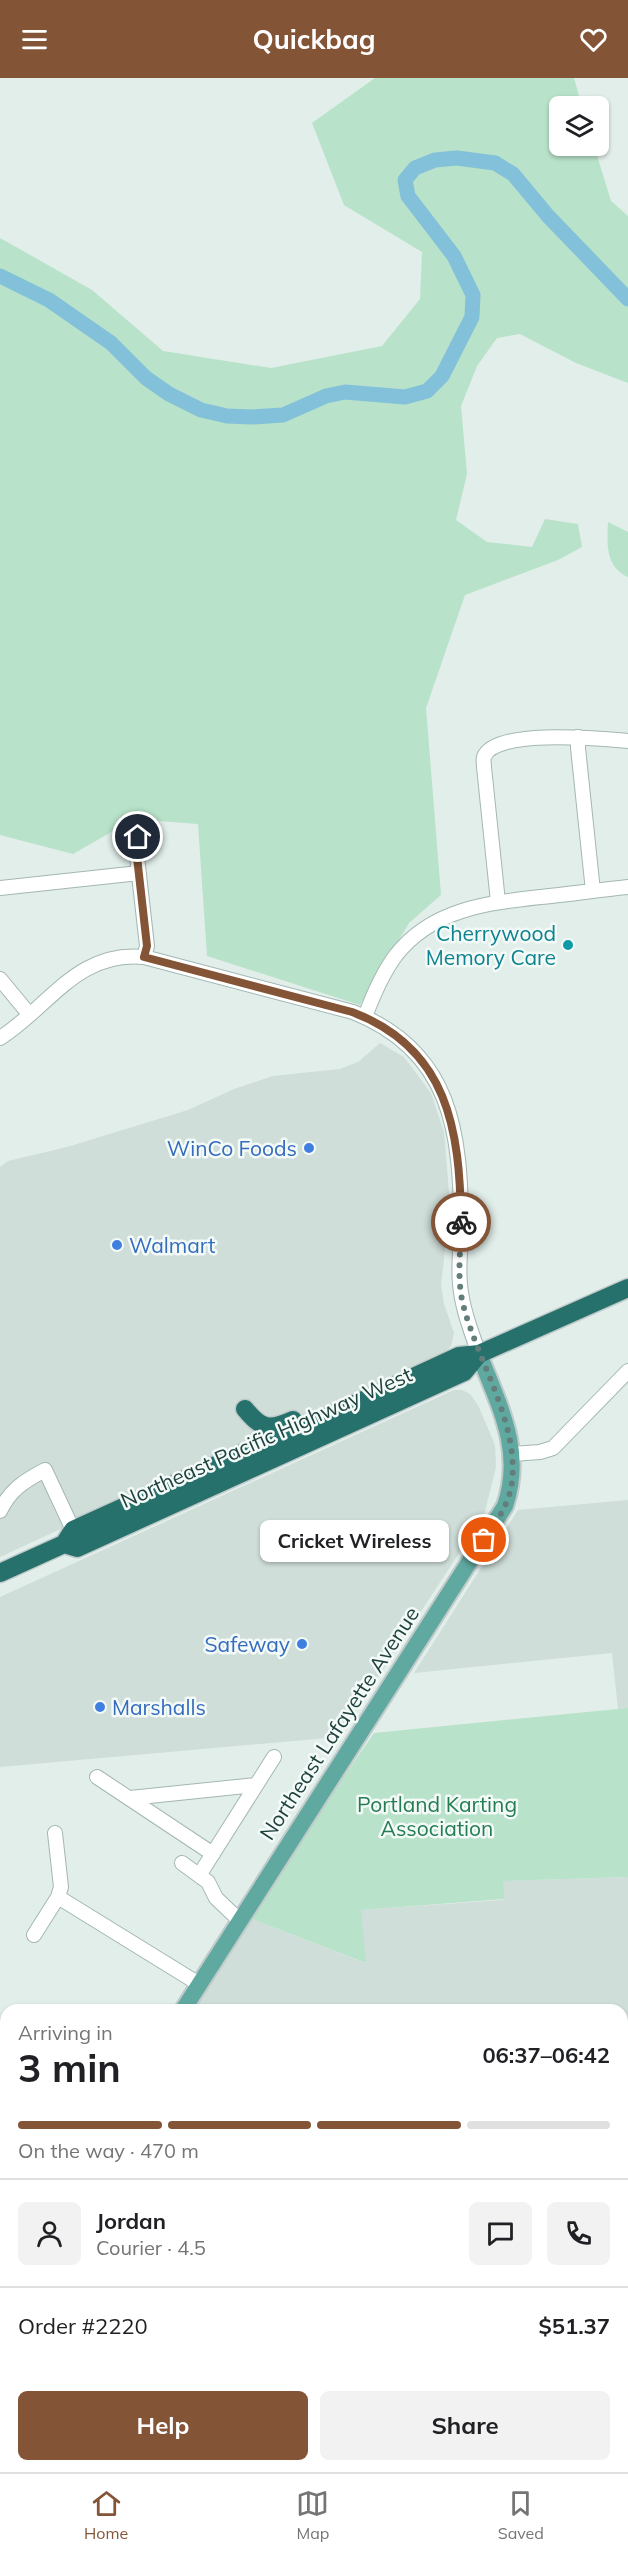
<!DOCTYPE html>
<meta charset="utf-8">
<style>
:root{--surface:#fff;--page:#f2f2f2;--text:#202124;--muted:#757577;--line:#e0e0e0;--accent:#845437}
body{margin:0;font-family:Mulish,sans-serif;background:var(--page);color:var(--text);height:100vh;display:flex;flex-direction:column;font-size:22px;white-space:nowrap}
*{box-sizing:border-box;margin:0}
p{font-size:20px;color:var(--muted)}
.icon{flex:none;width:33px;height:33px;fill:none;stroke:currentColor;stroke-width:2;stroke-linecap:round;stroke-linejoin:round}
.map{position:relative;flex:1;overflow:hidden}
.details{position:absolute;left:0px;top:1926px;width:628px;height:468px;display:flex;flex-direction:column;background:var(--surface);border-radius:18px 18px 0 0;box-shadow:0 2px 4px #0004}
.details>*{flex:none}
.tools{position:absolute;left:549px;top:18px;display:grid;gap:12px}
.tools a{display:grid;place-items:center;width:60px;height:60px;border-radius:9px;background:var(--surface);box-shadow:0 2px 4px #0004;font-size:30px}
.pin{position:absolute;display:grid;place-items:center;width:51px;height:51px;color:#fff;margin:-26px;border:3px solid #fff;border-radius:50%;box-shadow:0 2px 6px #0007}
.courier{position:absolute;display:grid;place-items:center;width:60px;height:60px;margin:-30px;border:4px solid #845437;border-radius:50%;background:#fff;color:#222;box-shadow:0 2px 8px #0007}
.bubble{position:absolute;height:42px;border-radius:9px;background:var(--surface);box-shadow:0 2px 4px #0004;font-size:20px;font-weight:700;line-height:42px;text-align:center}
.overview em{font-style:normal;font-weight:700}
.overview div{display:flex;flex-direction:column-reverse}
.overview{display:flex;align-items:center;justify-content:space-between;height:102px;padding:0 18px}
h1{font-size:39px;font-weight:700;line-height:45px}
.bar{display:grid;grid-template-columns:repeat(4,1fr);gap:9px 6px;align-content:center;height:72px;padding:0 18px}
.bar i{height:8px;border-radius:4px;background:var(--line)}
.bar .current{background:var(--accent)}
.bar p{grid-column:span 4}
.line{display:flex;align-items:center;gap:15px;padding:0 18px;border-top:2px solid var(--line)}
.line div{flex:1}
.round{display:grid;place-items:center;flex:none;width:63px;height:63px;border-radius:9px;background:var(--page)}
.primary-button{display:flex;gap:12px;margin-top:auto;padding:12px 18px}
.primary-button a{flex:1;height:69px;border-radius:9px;background:var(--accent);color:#fff;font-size:24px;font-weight:700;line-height:69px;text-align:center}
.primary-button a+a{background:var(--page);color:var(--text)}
header{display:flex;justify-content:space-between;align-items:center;height:78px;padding:0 18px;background:var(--accent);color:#fff;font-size:27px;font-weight:700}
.dock{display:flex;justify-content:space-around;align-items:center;height:84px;border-top:2px solid var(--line);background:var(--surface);font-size:16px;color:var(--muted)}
.dock a{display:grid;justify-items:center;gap:3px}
.dock .current{color:var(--accent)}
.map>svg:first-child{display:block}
.built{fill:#cfded9}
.green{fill:#b8e2c9}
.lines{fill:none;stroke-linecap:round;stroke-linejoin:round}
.river{stroke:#83c0da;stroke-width:15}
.minor-casing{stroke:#a3b7b3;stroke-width:16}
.major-casing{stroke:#c0cac9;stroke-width:20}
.highway-casing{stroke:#c0cac9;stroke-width:21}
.minor{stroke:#fff;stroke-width:14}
.major{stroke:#60a9a0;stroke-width:16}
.highway{stroke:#27716c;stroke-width:18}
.rail-casing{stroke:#5a7d78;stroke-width:4.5}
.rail{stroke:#f3faf7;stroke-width:2;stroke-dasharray:7;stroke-linecap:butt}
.done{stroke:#637e7a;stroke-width:6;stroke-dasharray:0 10.8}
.route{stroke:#845437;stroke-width:8}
.culture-dot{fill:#0f9aa8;stroke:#f3faf7;stroke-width:2}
.shop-dot{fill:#3f7fe0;stroke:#f3faf7;stroke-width:2}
.labels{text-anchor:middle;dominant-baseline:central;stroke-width:5;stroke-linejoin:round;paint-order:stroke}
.culture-label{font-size:21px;fill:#0d838f;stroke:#f3faf7;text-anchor:end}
.shop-label{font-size:21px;fill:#366cbe;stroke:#f3faf7;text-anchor:end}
.street-label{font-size:21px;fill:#1f413d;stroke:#f3faf7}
.park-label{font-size:21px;fill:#247d53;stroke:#f3faf7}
</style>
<header><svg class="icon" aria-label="menu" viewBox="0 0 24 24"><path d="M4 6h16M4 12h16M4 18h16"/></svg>Quickbag<svg class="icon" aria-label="heart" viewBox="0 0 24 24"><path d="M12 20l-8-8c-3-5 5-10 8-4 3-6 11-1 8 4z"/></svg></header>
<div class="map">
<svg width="628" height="2394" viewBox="0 0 628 2394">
<rect width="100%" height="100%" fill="#e1eeea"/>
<!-- built -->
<path class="built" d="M 380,965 L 404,979 L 431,1015 L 444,1054 L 450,1127 L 441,1207 L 444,1226 L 454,1255 L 451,1268 L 446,1273 L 0,1479 L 0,1089 L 8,1083 L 67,1069 L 188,1032 L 234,1011 L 273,998 L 340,991 L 358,984 Z
M 454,1312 L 462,1312 L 470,1316 L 478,1327 L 495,1367 L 496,1389 L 484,1437 L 339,1659 L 0,1689 L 0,1519 Z
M 628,1422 L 628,1630 L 618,1631 L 612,1575 L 414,1595 L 518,1432 Z
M 628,1799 L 628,2394 L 0,2394 L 0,2238 L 6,2228 L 6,2388 L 622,2388 L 622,1932 L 189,1932 L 247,1839 L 365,1885 L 360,1832 L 503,1822 L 503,1803 Z"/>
<!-- green -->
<path class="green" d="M 375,0 L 574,0 L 582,28 L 560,28 L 560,68 L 594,68 L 611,123 L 628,138 L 628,305 L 576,285 L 520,256 L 497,260 L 477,288 L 461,328 L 467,396 L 456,442 L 487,464 L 532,469 L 545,441 L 578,446 L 582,469 L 558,482 L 465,517 L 426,630 L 441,817 L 409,845 L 360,927 L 207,878 L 198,746 L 134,741 L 73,776 L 0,757 L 0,160 L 92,212 L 163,273 L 271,290 L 382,268 L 420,221 L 422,174 L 344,127 L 312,45 Z
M 608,444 L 628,454 L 628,499 C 605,489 607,465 608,444 Z
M 628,1630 L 628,1799 L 503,1803 L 504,1821 L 361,1832 L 366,1885 L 247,1839 L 374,1655 Z
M 0,2032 L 6,2036 L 6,2150 L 0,2147 Z"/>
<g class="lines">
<!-- river -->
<path class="river" d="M 0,198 L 49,222 L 111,265 L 146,300 L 169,316 L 201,332 L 227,338 L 252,339 L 283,337 L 326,318 L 345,314 L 405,319 L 427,313 L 442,298 L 472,239 L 473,217 L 454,178 L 408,118 L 405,102 L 415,90 L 435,82 L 457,80 L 495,85 L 513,96 L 548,138 L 628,221"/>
<defs>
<path id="minor" d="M 578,659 L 578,670 L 593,813
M 138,758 L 137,779 L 147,868 L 144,879
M 0,810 L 139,795
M 498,824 L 484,689 C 484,686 483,682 484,679 C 494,650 603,661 628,663
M 0,901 L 29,936
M 365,939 C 373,917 382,896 396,877 C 432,831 487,825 541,819 C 570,816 599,812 628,809
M 0,960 C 49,929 78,872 144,879 L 353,934 C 452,973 461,1055 461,1150 C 461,1169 458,1187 460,1206 C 462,1230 471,1253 479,1276
M 512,1376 L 540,1374 L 553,1370 L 628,1293
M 0,1433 C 10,1412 24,1403 45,1392 L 73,1452
M 97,1699 L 213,1776
M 130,1720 L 256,1707
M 55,1755 L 61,1809 L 58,1819
M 182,1785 L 208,1804 L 216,1820 L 239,1842
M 200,1796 L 274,1679
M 34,1857 L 58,1819 L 199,1906
M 622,2255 L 628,2251
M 448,2394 L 456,2388"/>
<path id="major" d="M 183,1932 L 505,1428 C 524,1372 499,1328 479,1276
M 0,2221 L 6,2212"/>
<path id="highway" d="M 245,1331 C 261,1351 269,1353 293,1342
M 64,1466 L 77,1470 L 464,1294 L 479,1276
M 0,1495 L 64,1466 L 73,1452 L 247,1373 L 266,1367 L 459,1278 L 479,1276 L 628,1210"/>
</defs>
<!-- minor casing -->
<use href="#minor" class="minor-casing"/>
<!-- major casing -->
<use href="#major" class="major-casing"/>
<!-- highway casing -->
<use href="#highway" class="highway-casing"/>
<!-- minor -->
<use href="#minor" class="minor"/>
<!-- major -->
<use href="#major" class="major"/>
<!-- highway -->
<use href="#highway" class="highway"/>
<defs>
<path id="rail" d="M 622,2002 L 628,1998
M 137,2394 L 145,2388"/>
</defs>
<!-- rail casing -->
<use href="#rail" class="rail-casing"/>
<!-- rail -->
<use href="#rail" class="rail"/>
</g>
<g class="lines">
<!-- done -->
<path class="done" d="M 461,1144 C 461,1173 456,1202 464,1230 C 479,1286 522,1351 511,1410 C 507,1429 495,1446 484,1462"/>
<!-- route -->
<path class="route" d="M 138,759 L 137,779 L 147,868 L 144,879 L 352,934 C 448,970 460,1052 461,1144"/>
</g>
<!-- markers -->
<circle class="culture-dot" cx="568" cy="867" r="6"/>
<g class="shop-dot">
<circle cx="309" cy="1070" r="6"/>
<circle cx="117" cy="1167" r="6"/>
<circle cx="302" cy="1566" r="6"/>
<circle cx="100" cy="1629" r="6"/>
</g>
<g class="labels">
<!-- culture labels -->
<g class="culture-label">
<text x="556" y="855">Cherrywood<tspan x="556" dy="24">Memory Care</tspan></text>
</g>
<!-- shop labels -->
<g class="shop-label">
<text x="297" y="1070">WinCo Foods</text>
<text x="129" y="1167" text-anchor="start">Walmart</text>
<text x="290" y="1566">Safeway</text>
<text x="112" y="1629" text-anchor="start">Marshalls</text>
</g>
<!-- street labels -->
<g class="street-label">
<text transform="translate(266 1359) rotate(-24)">Northeast Pacific Highway West</text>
<text transform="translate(339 1645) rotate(-57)">Northeast Lafayette Avenue</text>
</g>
<!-- park labels -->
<g class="park-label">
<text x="437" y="1726">Portland Karting<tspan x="437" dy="24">Association</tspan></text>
</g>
</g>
</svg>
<div class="tools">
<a><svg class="icon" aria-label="layers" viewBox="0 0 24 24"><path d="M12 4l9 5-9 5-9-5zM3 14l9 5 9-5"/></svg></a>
</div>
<div class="pin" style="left:484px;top:1462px;background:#ea580c"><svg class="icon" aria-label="bag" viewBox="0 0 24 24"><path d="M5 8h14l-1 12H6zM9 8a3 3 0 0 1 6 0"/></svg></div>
<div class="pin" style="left:138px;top:759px;background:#1f2937"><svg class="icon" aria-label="home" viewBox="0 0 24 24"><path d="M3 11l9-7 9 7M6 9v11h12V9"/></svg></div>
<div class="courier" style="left:461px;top:1144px"><svg class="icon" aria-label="bike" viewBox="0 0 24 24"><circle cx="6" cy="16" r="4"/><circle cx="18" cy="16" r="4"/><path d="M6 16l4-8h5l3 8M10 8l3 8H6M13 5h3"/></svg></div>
<div class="bubble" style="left:260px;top:1442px;width:189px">Cricket Wireless</div>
<section class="details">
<div class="overview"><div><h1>3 min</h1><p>Arriving in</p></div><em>06:37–06:42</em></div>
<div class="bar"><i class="current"></i><i class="current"></i><i class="current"></i><i></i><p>On the way · 470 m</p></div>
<div class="line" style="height:108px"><a class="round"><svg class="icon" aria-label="person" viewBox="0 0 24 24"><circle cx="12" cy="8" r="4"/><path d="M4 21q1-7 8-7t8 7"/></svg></a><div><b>Jordan</b><p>Courier · 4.5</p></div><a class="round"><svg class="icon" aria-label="chat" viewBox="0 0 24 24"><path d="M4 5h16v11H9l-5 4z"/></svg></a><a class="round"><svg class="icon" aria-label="phone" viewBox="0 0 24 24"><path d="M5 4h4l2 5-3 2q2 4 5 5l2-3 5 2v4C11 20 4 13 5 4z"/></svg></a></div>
<div class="line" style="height:78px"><div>Order #2220</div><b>$51.37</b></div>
<div class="primary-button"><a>Help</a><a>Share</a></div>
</section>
</div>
<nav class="dock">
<a class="current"><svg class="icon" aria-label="home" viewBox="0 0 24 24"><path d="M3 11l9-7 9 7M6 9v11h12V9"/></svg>Home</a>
<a><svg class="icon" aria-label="map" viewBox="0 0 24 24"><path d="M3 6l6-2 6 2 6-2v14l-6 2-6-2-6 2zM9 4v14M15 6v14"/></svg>Map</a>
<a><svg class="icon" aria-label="saved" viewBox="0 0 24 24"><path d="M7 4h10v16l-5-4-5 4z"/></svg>Saved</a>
</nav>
